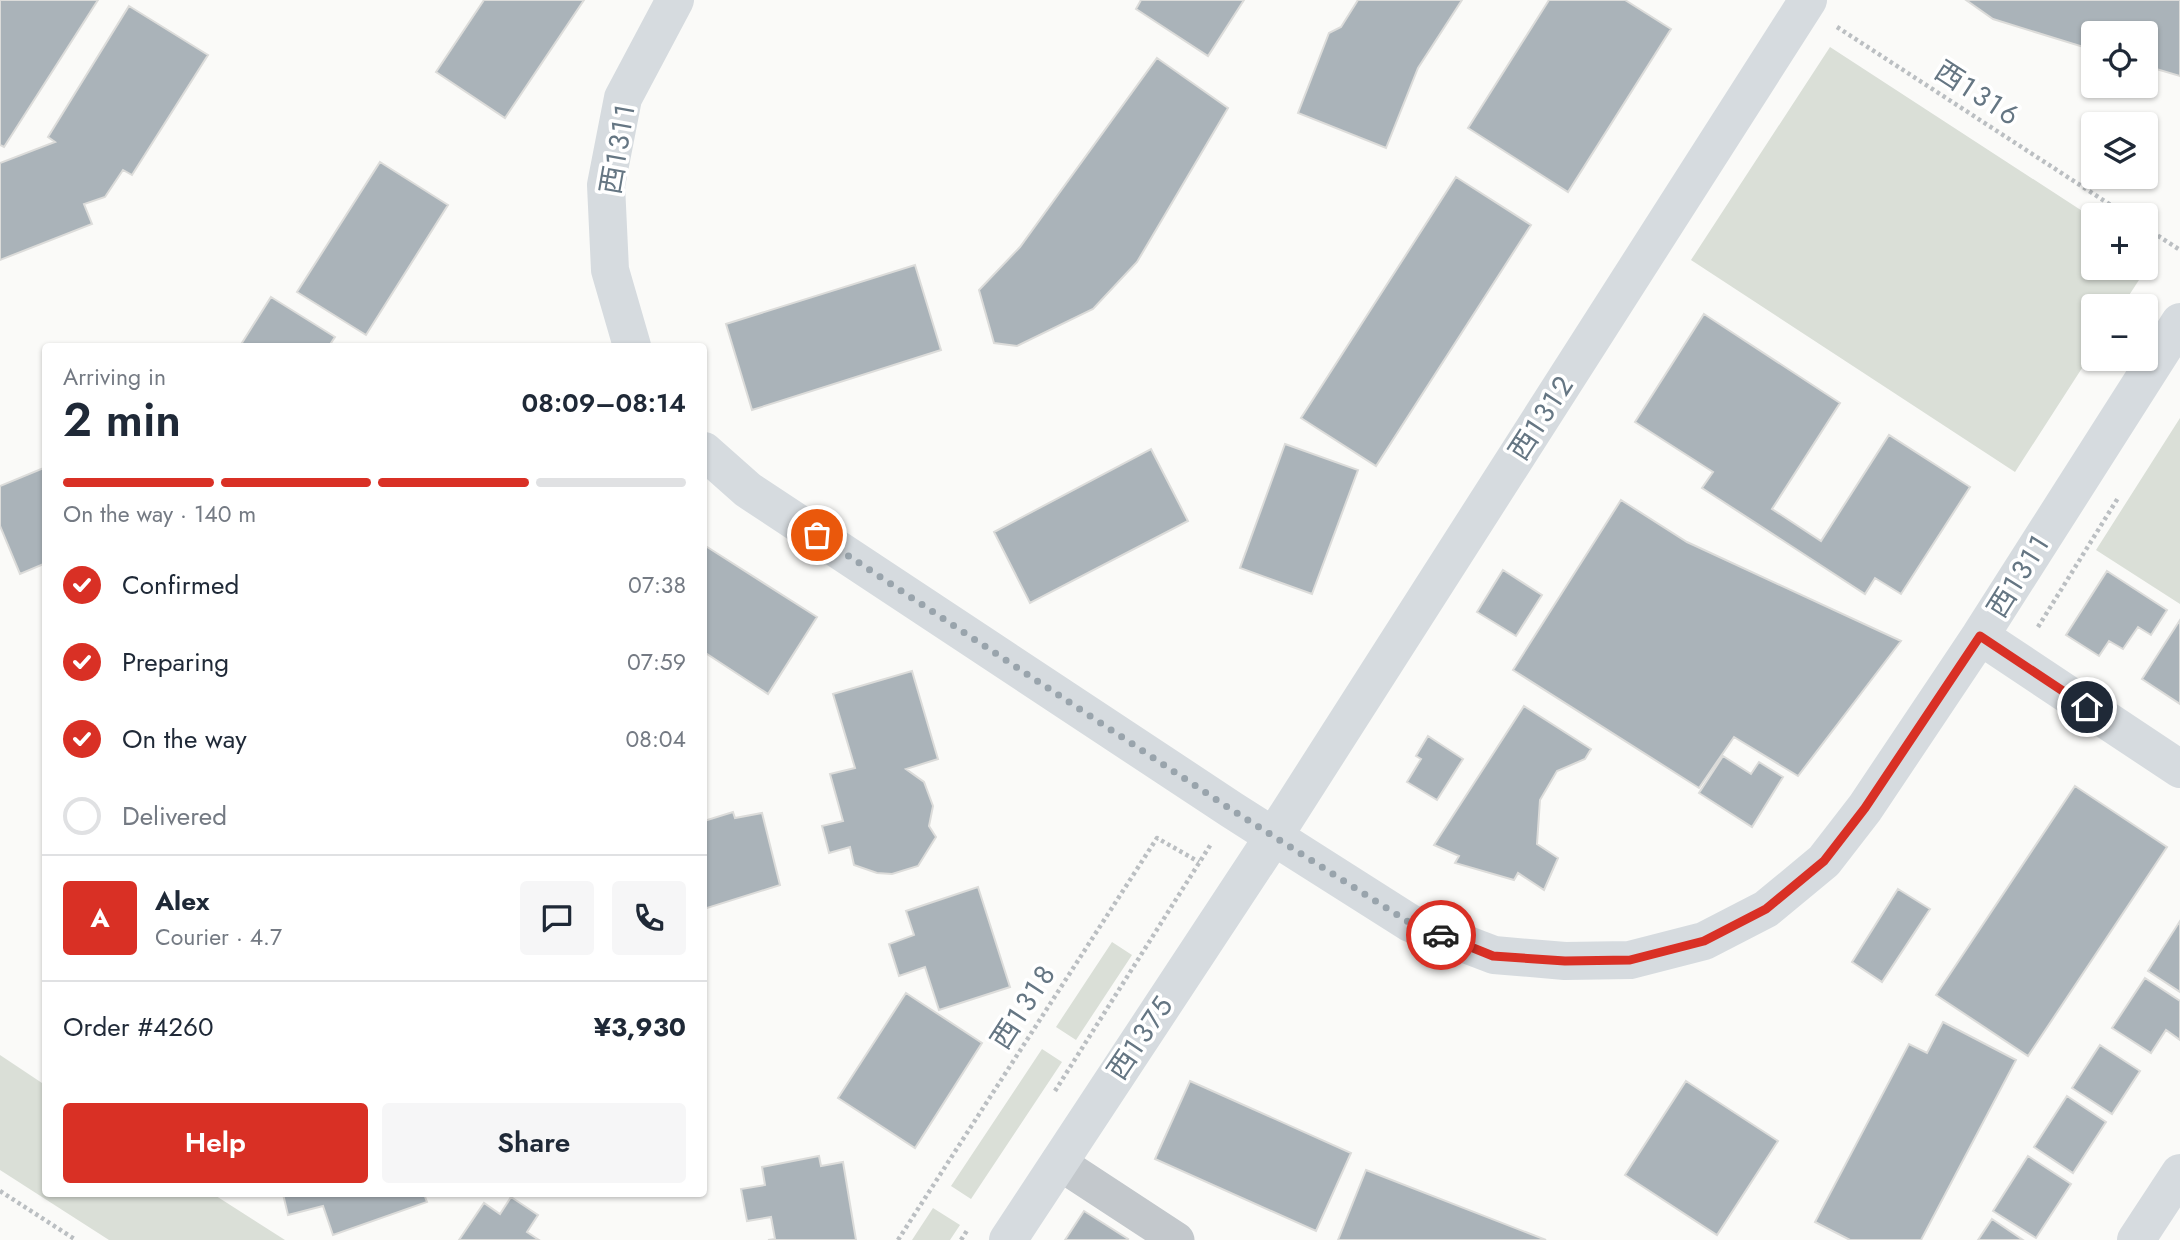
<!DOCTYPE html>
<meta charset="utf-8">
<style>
:root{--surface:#fff;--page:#f6f6f7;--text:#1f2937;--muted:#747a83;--line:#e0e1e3;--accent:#d93025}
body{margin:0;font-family:Jost,"Noto Sans JP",sans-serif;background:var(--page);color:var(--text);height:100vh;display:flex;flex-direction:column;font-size:26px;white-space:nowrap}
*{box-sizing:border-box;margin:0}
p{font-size:23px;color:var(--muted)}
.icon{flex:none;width:38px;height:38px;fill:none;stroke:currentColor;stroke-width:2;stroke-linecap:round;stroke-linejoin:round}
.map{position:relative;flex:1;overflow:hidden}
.details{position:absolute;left:42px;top:343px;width:665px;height:854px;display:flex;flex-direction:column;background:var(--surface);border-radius:7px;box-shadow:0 2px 5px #0004}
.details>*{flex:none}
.tools{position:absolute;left:2081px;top:21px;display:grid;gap:14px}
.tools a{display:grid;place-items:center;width:77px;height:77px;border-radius:7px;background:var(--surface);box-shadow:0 2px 5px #0004;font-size:35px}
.pin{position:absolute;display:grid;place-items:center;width:60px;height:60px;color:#fff;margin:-30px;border:4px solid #fff;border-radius:50%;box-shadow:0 2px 7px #0007}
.courier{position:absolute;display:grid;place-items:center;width:70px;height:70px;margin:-35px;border:5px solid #d93025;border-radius:50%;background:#fff;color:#222;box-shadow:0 2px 9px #0007}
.summary em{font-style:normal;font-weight:600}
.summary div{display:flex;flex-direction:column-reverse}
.summary{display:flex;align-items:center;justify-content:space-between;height:119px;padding:0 21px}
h1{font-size:46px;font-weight:600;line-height:52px}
.bar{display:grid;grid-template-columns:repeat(4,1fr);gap:10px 7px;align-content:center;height:84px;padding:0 21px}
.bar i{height:9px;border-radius:5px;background:var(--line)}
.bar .active{background:var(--accent)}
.bar p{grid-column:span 4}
.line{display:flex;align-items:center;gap:18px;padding:0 21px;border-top:2px solid var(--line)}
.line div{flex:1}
.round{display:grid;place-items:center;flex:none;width:74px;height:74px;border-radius:7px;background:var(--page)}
ol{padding:0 21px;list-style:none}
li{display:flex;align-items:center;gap:21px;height:77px}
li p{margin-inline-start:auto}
li .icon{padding:7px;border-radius:50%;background:var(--accent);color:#fff;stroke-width:4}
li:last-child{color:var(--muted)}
li i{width:38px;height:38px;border:4px solid var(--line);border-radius:50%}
.primary-button{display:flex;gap:14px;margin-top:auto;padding:14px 21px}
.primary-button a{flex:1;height:80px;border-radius:7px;background:var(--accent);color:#fff;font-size:28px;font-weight:600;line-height:80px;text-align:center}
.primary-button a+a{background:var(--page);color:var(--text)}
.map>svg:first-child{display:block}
.green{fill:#dadfd7}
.building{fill:#aab3b9;stroke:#dcdcda;stroke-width:2}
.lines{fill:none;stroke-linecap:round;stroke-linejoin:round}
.path{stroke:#bbbfc2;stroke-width:4.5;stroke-dasharray:3.5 3.5;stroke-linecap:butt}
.street{stroke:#c3c8cc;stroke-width:35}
.secondary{stroke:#d6dbdf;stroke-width:38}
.done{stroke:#99a4ac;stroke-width:7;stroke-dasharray:0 12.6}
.route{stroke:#d93025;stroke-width:9}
.labels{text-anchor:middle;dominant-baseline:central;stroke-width:7;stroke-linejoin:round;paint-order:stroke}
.street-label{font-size:28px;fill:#657683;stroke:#fff}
</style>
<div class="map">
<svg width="2180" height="1240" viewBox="0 0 2180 1240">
<rect width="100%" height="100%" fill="#fafaf8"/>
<!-- green -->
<path class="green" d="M 1830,47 L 2093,218 L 2093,268 L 2146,268 L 2146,252 L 2154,257 L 2122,306 L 2093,306 L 2093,351 L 2015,472 L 1691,260 Z
M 2180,418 L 2180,604 L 2096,550 Z
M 1112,942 L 1132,955 L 1076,1040 L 1056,1027 Z
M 1042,1049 L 1062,1062 L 971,1199 L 951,1186 Z
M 0,1055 L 45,1085 L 46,1194 L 213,1194 L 285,1240 L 109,1240 L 0,1170 Z
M 933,1208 L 960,1225 L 950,1240 L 912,1240 Z"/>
<!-- building -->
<path class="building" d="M 0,0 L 98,0 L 4,147 L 0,145 Z
M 484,0 L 584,0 L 505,118 L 436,72 Z
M 1141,0 L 1244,0 L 1208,56 L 1136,9 Z
M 1358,0 L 1462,0 L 1418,68 L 1386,148 L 1298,113 L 1329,33 L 1341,27 Z
M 1549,0 L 1625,0 L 1671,29 L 1568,192 L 1468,128 Z
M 1966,0 L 2180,0 L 2180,76 L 2146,66 L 2146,33 L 2093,33 L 2093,50 L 1993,19 Z
M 129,6 L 208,55 L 132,175 L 123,170 L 105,197 L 84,204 L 92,224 L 0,260 L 0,163 L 55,142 L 48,137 Z
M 1157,58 L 1228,108 L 1137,262 L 1093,309 L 1017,346 L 994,343 L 979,290 L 1020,247 Z
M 380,162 L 448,205 L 366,335 L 297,292 Z
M 1456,177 L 1531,225 L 1376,466 L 1301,418 Z
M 915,265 L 941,350 L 752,410 L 726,324 Z
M 271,297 L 335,337 L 329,346 L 240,346 Z
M 1704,314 L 1840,403 L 1772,509 L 1821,541 L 1889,435 L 1970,487 L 1901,594 L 1875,578 L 1865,594 L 1702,488 L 1713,472 L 1635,422 Z
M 1285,444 L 1358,470 L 1312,594 L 1240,568 Z
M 1151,449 L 1188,521 L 1030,603 L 994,532 Z
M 46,467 L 46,563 L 20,574 L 0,526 L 0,486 Z
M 1621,500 L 1687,542 L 1901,641 L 1798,776 L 1734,737 L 1699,788 L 1513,670 Z
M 704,545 L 817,617 L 768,694 L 704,652 Z
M 1503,570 L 1542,595 L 1516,636 L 1477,612 Z
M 2107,571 L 2167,610 L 2151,635 L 2138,627 L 2123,649 L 2109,641 L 2099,656 L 2066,635 Z
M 2180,620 L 2180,704 L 2142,679 Z
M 912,671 L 938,759 L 906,769 L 924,782 L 933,806 L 929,826 L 936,837 L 918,866 L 892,874 L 877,873 L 854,865 L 850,847 L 829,853 L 822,826 L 843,821 L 830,774 L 855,768 L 833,694 Z
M 1524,706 L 1591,749 L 1585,759 L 1557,771 L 1540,800 L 1537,844 L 1558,858 L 1544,890 L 1518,873 L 1514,880 L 1455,863 L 1459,856 L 1434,845 Z
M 1428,736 L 1463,759 L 1437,800 L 1407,782 L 1421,759 L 1416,756 Z
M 1723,756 L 1751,774 L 1759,762 L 1783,777 L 1752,827 L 1699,793 Z
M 2075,786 L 2167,847 L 2028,1056 L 1936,995 Z
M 733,812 L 735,818 L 762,813 L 780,885 L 704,909 L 704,821 Z
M 978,887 L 1010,987 L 939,1010 L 925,967 L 899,976 L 889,944 L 914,935 L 906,911 Z
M 1898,889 L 1930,909 L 1882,982 L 1852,962 Z
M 2180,921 L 2180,992 L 2148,971 Z
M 2145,978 L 2180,1001 L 2180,1040 L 2166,1030 L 2151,1053 L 2112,1028 Z
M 906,993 L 982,1043 L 915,1148 L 838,1098 Z
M 1943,1022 L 2016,1060 L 1921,1240 L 1850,1240 L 1815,1222 L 1909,1044 L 1927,1053 Z
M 2100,1045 L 2140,1071 L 2112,1114 L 2072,1088 Z
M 1190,1081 L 1351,1153 L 1316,1231 L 1155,1159 Z
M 1686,1081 L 1778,1141 L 1717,1235 L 1625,1175 Z
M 2067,1096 L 2106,1122 L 2073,1173 L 2034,1147 Z
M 819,1156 L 821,1166 L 843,1162 L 856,1240 L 768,1240 L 775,1239 L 771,1217 L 747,1221 L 741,1189 L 765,1185 L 762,1167 Z
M 2028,1156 L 2071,1184 L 2036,1238 L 1993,1211 Z
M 1366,1170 L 1546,1240 L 1338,1240 Z
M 283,1194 L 424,1194 L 427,1202 L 333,1235 L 323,1206 L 288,1215 Z
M 511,1197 L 538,1215 L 527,1232 L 539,1240 L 459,1240 L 484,1203 L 500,1214 Z
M 1084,1211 L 1128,1239 L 1127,1240 L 1065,1240 Z
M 1992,1219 L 2023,1240 L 1978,1240 Z"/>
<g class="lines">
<!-- path -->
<path class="path" d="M 1837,27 L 2126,215
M 2146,228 L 2180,250
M 2038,627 L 2118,498
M 1055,1091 L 1211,844
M 0,1191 L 76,1240
M 898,1240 L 1157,838 L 1199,862
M 961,1240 L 968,1229"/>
<!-- street -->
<path class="street" d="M 1058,1162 L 1177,1240"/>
<!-- secondary -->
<path class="secondary" d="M 632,346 L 610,270 L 606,185 L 623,98 L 675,0
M 704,451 L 748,490 L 1232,810 L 1410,923 L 1494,955 L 1565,961 L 1630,960 L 1704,941 L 1766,909 L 1824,861 L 1865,808 L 1980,636 L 2180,322
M 1980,636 L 2180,769
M 1008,1240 L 1274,836 L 1808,0
M 2136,1240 L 2180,1173"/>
</g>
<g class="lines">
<!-- done -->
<path class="done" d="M 817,535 L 1232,810 L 1410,923 L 1441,935"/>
<!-- route -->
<path class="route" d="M 1441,935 L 1493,956 L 1565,961 L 1630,960 L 1704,941 L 1766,909 L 1824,861 L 1865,808 L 1980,636 L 2087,707"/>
</g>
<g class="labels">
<!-- street labels -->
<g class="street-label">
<text transform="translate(1977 93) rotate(33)">西１３１６</text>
<text transform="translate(618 148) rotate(-80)">西１３１１</text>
<text transform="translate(1541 418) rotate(-57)">西１３１２</text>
<text transform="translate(2019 575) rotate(-58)">西１３１１</text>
<text transform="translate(1023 1007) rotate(-57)">西１３１８</text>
<text transform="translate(1140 1038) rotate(-56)">西１３７５</text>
</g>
</g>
</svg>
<div class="tools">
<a><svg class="icon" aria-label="locate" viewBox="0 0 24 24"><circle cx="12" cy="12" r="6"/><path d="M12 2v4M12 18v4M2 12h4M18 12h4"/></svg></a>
<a><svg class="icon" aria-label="layers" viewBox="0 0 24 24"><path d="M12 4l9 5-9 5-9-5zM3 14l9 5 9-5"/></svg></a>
<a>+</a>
<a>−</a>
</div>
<div class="pin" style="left:817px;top:535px;background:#ea580c"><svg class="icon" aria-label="bag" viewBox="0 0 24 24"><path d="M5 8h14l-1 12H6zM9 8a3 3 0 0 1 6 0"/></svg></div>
<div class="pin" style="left:2087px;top:707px;background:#1f2937"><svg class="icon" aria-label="home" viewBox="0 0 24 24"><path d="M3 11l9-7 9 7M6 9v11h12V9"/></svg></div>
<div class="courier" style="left:1441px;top:935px"><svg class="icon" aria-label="car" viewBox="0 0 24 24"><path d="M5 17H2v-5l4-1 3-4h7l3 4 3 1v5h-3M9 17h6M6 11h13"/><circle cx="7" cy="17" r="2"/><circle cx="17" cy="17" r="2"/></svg></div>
<section class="details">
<div class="summary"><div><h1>2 min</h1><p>Arriving in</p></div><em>08:09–08:14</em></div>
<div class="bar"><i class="active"></i><i class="active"></i><i class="active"></i><i></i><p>On the way · 140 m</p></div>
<ol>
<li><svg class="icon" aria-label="check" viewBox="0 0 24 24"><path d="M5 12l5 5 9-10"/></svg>Confirmed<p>07:38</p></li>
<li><svg class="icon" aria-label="check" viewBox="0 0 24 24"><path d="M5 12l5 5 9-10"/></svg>Preparing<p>07:59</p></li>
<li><svg class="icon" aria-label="check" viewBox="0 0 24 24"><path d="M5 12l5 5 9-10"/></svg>On the way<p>08:04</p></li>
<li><i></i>Delivered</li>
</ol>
<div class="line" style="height:126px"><b class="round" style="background:var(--accent);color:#fff">A</b><div><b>Alex</b><p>Courier · 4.7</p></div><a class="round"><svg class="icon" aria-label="chat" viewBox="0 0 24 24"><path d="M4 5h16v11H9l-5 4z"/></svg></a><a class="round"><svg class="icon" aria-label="phone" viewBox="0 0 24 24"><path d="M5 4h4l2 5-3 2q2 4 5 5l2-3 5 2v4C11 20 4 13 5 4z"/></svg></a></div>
<div class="line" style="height:91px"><div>Order #4260</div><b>¥3,930</b></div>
<div class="primary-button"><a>Help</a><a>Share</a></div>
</section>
</div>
